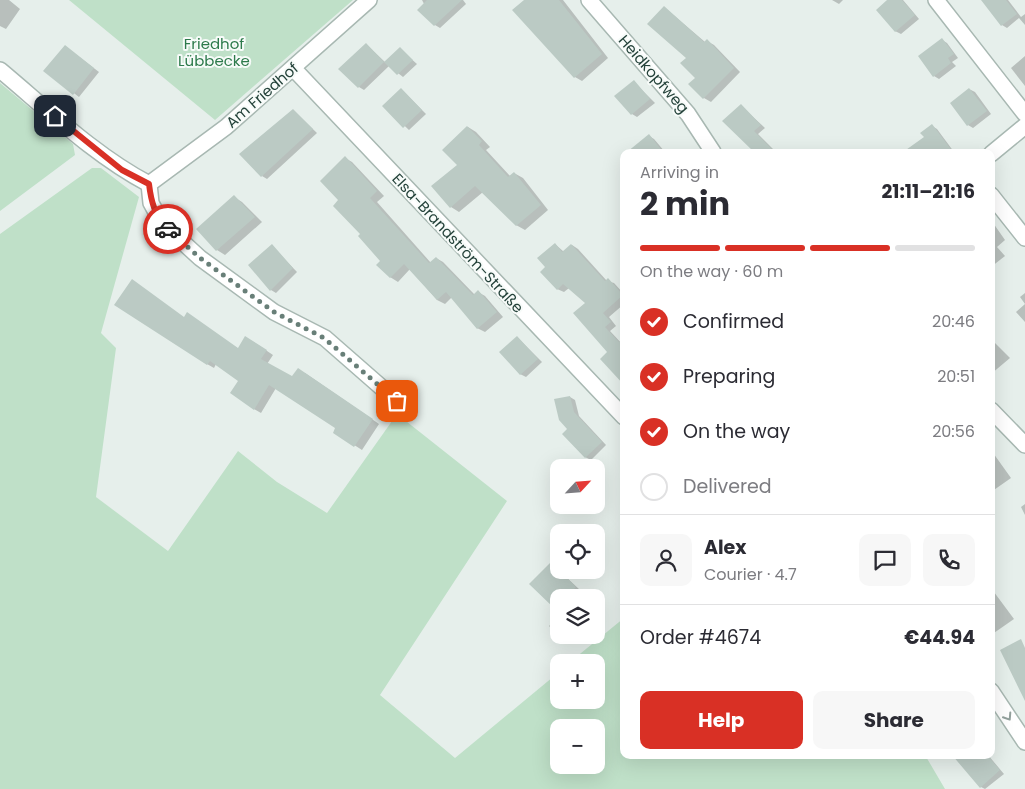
<!DOCTYPE html>
<meta charset="utf-8">
<style>
:root{--surface:#fff;--page:#f7f7f7;--text:#2b2b33;--muted:#7c7c81;--line:#e1e1e2;--accent:#d93025}
body{margin:0;font-family:Poppins,sans-serif;background:var(--page);color:var(--text);height:100vh;display:flex;flex-direction:column;font-size:19px;white-space:nowrap}
*{box-sizing:border-box;margin:0}
p{font-size:16px;color:var(--muted)}
.icon{flex:none;width:28px;height:28px;fill:none;stroke:currentColor;stroke-width:2;stroke-linecap:round;stroke-linejoin:round}
.map{position:relative;flex:1;overflow:hidden}
.drawer{position:absolute;left:620px;top:149px;width:375px;height:610px;display:flex;flex-direction:column;background:var(--surface);border-radius:10px;box-shadow:0 5px 20px #0002}
.drawer>*{flex:none}
.needle{width:32px;rotate:64deg}
.controls{position:absolute;left:550px;top:459px;display:grid;gap:10px}
.controls a{display:grid;place-items:center;width:55px;height:55px;border-radius:10px;background:var(--surface);box-shadow:0 5px 20px #0002;font-size:25px}
.pin{position:absolute;display:grid;place-items:center;width:42px;height:42px;color:#fff;margin:-21px;border-radius:10px;box-shadow:0 2px 8px #0006}
.courier{position:absolute;display:grid;place-items:center;width:50px;height:50px;margin:-25px;border:4px solid #d93025;border-radius:50%;background:#fff;color:#222;box-shadow:0 1px 6px #0007}
.head em{font-style:normal;font-weight:700}
.head div{display:flex;flex-direction:column-reverse}
.head{display:flex;align-items:center;justify-content:space-between;height:85px;padding:0 20px}
h1{font-size:32px;font-weight:700;line-height:38px}
.bar{display:grid;grid-template-columns:repeat(4,1fr);gap:8px 5px;align-content:center;height:60px;padding:0 20px}
.bar i{height:6px;border-radius:4px;background:var(--line)}
.bar .current{background:var(--accent)}
.bar p{grid-column:span 4}
.line{display:flex;align-items:center;gap:12px;padding:0 20px;border-top:1px solid var(--line)}
.line div{flex:1}
.round{display:grid;place-items:center;flex:none;width:52px;height:52px;border-radius:10px;background:var(--page)}
ol{padding:0 20px;list-style:none}
li{display:flex;align-items:center;gap:15px;height:55px}
li p{margin-inline-start:auto}
li .icon{padding:5px;border-radius:50%;background:var(--accent);color:#fff;stroke-width:4}
li:last-child{color:var(--muted)}
li i{width:28px;height:28px;border:2px solid var(--line);border-radius:50%}
.action{display:flex;gap:10px;margin-top:auto;padding:10px 20px}
.action a{flex:1;height:58px;border-radius:10px;background:var(--accent);color:#fff;font-size:20px;font-weight:700;line-height:58px;text-align:center}
.action a+a{background:var(--page);color:var(--text)}
.map>svg:first-child{display:block}
.green{fill:#bfe0c8;fill-rule:evenodd}
.shadow{fill:#0003}
.building{fill:#bbcac4}
.lines{fill:none;stroke-linecap:round;stroke-linejoin:round}
.minor-casing{stroke:#a8b8b2;stroke-width:18}
.minor{stroke:#fff;stroke-width:15}
.oneway{stroke:#92a09c}
.done{stroke:#687f78;stroke-width:5;stroke-dasharray:0 9}
.route{stroke:#d93025;stroke-width:6}
.labels{text-anchor:middle;dominant-baseline:central;stroke-width:4;stroke-linejoin:round;paint-order:stroke}
.park-label{font-size:15px;fill:#2d7a4b;stroke:#f7fbf9}
.street-label{font-size:15px;fill:#24423a;stroke:#f7fbf9}
</style>
<div class="map">
<svg width="1025" height="789" viewBox="0 0 1025 789">
<rect width="100%" height="100%" fill="#e6efeb"/>
<!-- green -->
<path class="green" d="M 69,0 L 353,0 L 215,120 Z
M 0,83 L 73,144 L 75,155 L 0,211 Z
M 92,168 L 101,168 L 139,197 L 101,333 L 116,348 L 96,497 L 168,551 L 238,451 L 277,482 L 327,513 L 397,414 L 507,501 L 380,695 L 455,758 L 559,672 L 559,700 L 596,700 L 596,662 L 570,662 L 624,618 L 624,755 L 925,755 L 945,789 L 0,789 L 0,234 ZM 559,728 L 596,728 L 596,765 L 559,765 Z"/>
<!-- shadow -->
<path class="shadow" d="M 0,0 L 9,0 L 20,9 L 6,29 L 0,26 Z
M 422,0 L 463,0 L 466,4 L 440,28 L 435,25 Z
M 526,0 L 563,0 L 608,58 L 582,81 L 575,77 Z
M 832,0 L 843,0 L 839,4 Z
M 889,0 L 903,0 L 919,19 L 901,34 L 895,31 Z
M 994,0 L 1008,0 L 1021,17 L 1025,14 L 1025,25 L 1019,18 L 1007,28 L 1002,25 Z
M 664,7 L 705,42 L 707,41 L 714,45 L 740,72 L 711,102 L 704,98 L 688,58 Z
M 942,40 L 947,43 L 958,58 L 952,62 L 956,66 L 939,79 L 934,76 Z
M 366,44 L 386,63 L 400,49 L 417,64 L 403,77 L 389,66 L 364,90 L 359,87 Z
M 70,50 L 99,72 L 79,97 L 45,71 Z
M 1025,56 L 1025,86 L 1011,68 Z
M 634,82 L 655,103 L 637,117 L 632,114 Z
M 401,89 L 426,114 L 409,130 L 384,106 Z
M 969,89 L 975,92 L 991,114 L 973,128 L 968,125 Z
M 741,106 L 765,128 L 758,134 L 776,152 L 756,152 L 724,121 Z
M 293,110 L 317,133 L 267,179 L 262,176 Z
M 932,126 L 937,129 L 954,152 L 921,152 L 915,145 L 925,138 Z
M 468,127 L 476,132 L 490,147 L 486,150 L 511,177 L 514,173 L 523,178 L 548,210 L 525,230 L 516,225 L 483,192 L 459,212 L 451,207 Z
M 649,136 L 654,139 L 665,152 L 633,152 L 632,150 Z
M 345,158 L 352,162 L 384,196 L 377,202 L 431,263 L 436,258 L 443,262 L 475,295 L 478,292 L 485,296 L 503,317 L 485,332 L 477,328 L 452,297 L 445,304 L 437,300 L 410,269 L 398,282 L 390,277 L 382,261 L 340,200 Z
M 234,197 L 242,202 L 262,222 L 225,255 L 217,250 L 198,229 Z
M 991,220 L 1005,240 L 997,247 L 1005,256 L 991,267 Z
M 555,244 L 564,252 L 572,245 L 578,249 L 607,281 L 614,283 L 624,294 L 624,304 L 609,317 L 616,326 L 610,331 L 624,346 L 609,352 L 587,303 L 569,288 L 564,292 L 557,289 L 547,268 Z
M 272,246 L 297,272 L 276,293 L 271,290 Z
M 1025,293 L 1025,304 L 1020,297 Z
M 1025,304 L 1025,322 L 1016,312 Z
M 185,318 L 239,349 L 252,341 L 273,355 L 267,364 L 292,378 L 305,373 L 379,424 L 362,450 L 334,432 L 337,428 L 276,388 L 261,413 L 254,409 L 240,381 L 216,364 L 214,368 L 207,364 Z
M 517,337 L 542,362 L 526,377 L 520,374 Z
M 994,342 L 1010,358 L 991,374 L 991,344 Z
M 570,397 L 575,400 L 579,416 L 606,445 L 591,460 L 585,457 L 569,429 Z
M 991,450 L 1011,478 L 991,492 Z
M 1025,504 L 1025,515 L 1021,507 Z
M 552,564 L 580,590 L 573,598 L 559,598 L 559,609 L 555,607 Z
M 991,588 L 1014,619 L 991,635 Z
M 559,616 L 559,635 L 572,635 L 565,642 L 549,626 Z
M 963,755 L 988,755 L 1004,774 L 985,789 L 981,787 Z"/>
<!-- building -->
<path class="building" d="M 427,0 L 462,0 L 434,26 L 417,10 Z
M 524,0 L 559,0 L 602,54 L 574,78 L 512,10 Z
M 887,0 L 902,0 L 915,15 L 895,32 L 876,10 Z
M 981,0 L 1006,0 L 1017,14 L 1001,26 Z
M 664,6 L 704,42 L 707,39 L 734,68 L 703,99 L 688,84 L 695,78 L 680,63 L 686,58 L 647,24 Z
M 942,38 L 954,54 L 948,58 L 951,63 L 933,77 L 918,56 Z
M 366,43 L 384,62 L 358,88 L 338,69 Z
M 65,45 L 94,68 L 73,95 L 43,71 Z
M 400,47 L 413,60 L 397,75 L 384,62 Z
M 634,80 L 650,99 L 631,115 L 614,96 Z
M 401,88 L 422,110 L 403,128 L 382,106 Z
M 969,88 L 987,111 L 967,126 L 950,103 Z
M 741,104 L 761,125 L 754,131 L 775,152 L 754,152 L 722,121 Z
M 293,109 L 313,129 L 261,177 L 239,154 Z
M 932,124 L 953,152 L 903,152 L 924,137 L 920,133 Z
M 467,126 L 482,141 L 479,145 L 508,177 L 514,172 L 541,205 L 516,226 L 475,186 L 450,208 L 431,186 L 457,165 L 442,150 Z
M 649,134 L 663,152 L 627,152 Z
M 345,156 L 377,191 L 370,198 L 429,263 L 436,257 L 473,295 L 478,290 L 497,312 L 477,329 L 446,292 L 437,300 L 404,264 L 390,278 L 376,265 L 380,261 L 358,236 L 360,234 L 333,206 L 338,200 L 320,181 Z
M 234,195 L 255,217 L 216,251 L 196,229 Z
M 555,243 L 562,252 L 571,244 L 605,281 L 608,278 L 623,295 L 603,313 L 611,322 L 605,327 L 619,342 L 624,338 L 624,385 L 600,359 L 607,352 L 573,313 L 585,303 L 563,284 L 557,290 L 540,272 L 545,267 L 537,258 Z
M 272,244 L 293,268 L 270,291 L 248,265 Z
M 132,279 L 184,317 L 187,312 L 238,348 L 245,336 L 267,350 L 261,359 L 292,376 L 298,368 L 373,419 L 354,447 L 333,433 L 335,428 L 269,385 L 254,410 L 230,393 L 238,381 L 210,361 L 207,365 L 114,305 Z
M 517,336 L 538,359 L 520,375 L 499,352 Z
M 570,396 L 574,412 L 602,442 L 585,458 L 562,434 L 567,429 L 559,420 L 554,399 Z
M 551,562 L 576,587 L 565,598 L 559,598 L 559,603 L 554,608 L 529,584 Z
M 1021,639 L 1025,648 L 1025,701 L 1000,650 Z
M 952,755 L 987,755 L 1000,770 L 980,788 Z"/>
<g class="lines">
<defs>
<path id="minor" d="M 589,0 L 688,114 L 713,152
M 936,0 L 1025,114
M 293,68 L 624,417
M 0,70 C 48,110 94,155 149,184
M 991,154 L 1025,126
M 149,184 L 151,203 L 162,223 L 200,258 L 274,312 L 325,338 L 397,401
M 149,184 L 226,127 L 369,0
M 991,195 L 1025,238
M 991,410 L 1025,445
M 991,691 L 1025,742"/>
</defs>
<!-- minor casing -->
<use href="#minor" class="minor-casing"/>
<!-- minor -->
<use href="#minor" class="minor"/>
</g>
<!-- one-way arrows -->
<defs><path id="oneway-chevron" d="M-2-3.5L2.5 0L-2 3.5" fill="none" stroke-width="1.6" stroke-linecap="round" stroke-linejoin="round" transform="scale(1.25)"/></defs>
<use class="oneway" href="#oneway-chevron" transform="translate(1008 717) rotate(57)"/>
<g class="lines">
<!-- done -->
<path class="done" d="M 168,229 L 200,258 L 274,312 L 324,338 L 397,401"/>
<!-- route -->
<path class="route" d="M 55,116 L 122,170 L 149,184 C 151,201 155,217 168,229"/>
</g>
<g class="labels">
<!-- park labels -->
<g class="park-label">
<text x="214" y="43">Friedhof<tspan x="214" dy="17">Lübbecke</tspan></text>
</g>
<!-- street labels -->
<g class="street-label">
<text transform="translate(654 74) rotate(49)">Heidkopfweg</text>
<text transform="translate(262 95) rotate(-41)">Am Friedhof</text>
<text transform="translate(458 243) rotate(47)">Elsa-Brandström-Straße</text>
</g>
</g>
</svg>
<div class="controls">
<a><svg class="needle" viewBox="-14 -14 28 28"><path d="M0-13l5 13h-10z" fill="#e53935"/><path d="M0 13l5-13h-10z" fill="#7c7c81"/></svg></a>
<a><svg class="icon" aria-label="locate" viewBox="0 0 24 24"><circle cx="12" cy="12" r="6"/><path d="M12 2v4M12 18v4M2 12h4M18 12h4"/></svg></a>
<a><svg class="icon" aria-label="layers" viewBox="0 0 24 24"><path d="M12 4l9 5-9 5-9-5zM3 14l9 5 9-5"/></svg></a>
<a>+</a>
<a>−</a>
</div>
<div class="pin" style="left:397px;top:401px;background:#ea580c"><svg class="icon" aria-label="bag" viewBox="0 0 24 24"><path d="M5 8h14l-1 12H6zM9 8a3 3 0 0 1 6 0"/></svg></div>
<div class="pin" style="left:55px;top:116px;background:#1f2937"><svg class="icon" aria-label="home" viewBox="0 0 24 24"><path d="M3 11l9-7 9 7M6 9v11h12V9"/></svg></div>
<div class="courier" style="left:168px;top:229px"><svg class="icon" aria-label="car" viewBox="0 0 24 24"><path d="M5 17H2v-5l4-1 3-4h7l3 4 3 1v5h-3M9 17h6M6 11h13"/><circle cx="7" cy="17" r="2"/><circle cx="17" cy="17" r="2"/></svg></div>
<section class="drawer">
<div class="head"><div><h1>2 min</h1><p>Arriving in</p></div><em>21:11–21:16</em></div>
<div class="bar"><i class="current"></i><i class="current"></i><i class="current"></i><i></i><p>On the way · 60 m</p></div>
<ol>
<li><svg class="icon" aria-label="check" viewBox="0 0 24 24"><path d="M5 12l5 5 9-10"/></svg>Confirmed<p>20:46</p></li>
<li><svg class="icon" aria-label="check" viewBox="0 0 24 24"><path d="M5 12l5 5 9-10"/></svg>Preparing<p>20:51</p></li>
<li><svg class="icon" aria-label="check" viewBox="0 0 24 24"><path d="M5 12l5 5 9-10"/></svg>On the way<p>20:56</p></li>
<li><i></i>Delivered</li>
</ol>
<div class="line" style="height:90px"><a class="round"><svg class="icon" aria-label="person" viewBox="0 0 24 24"><circle cx="12" cy="8" r="4"/><path d="M4 21q1-7 8-7t8 7"/></svg></a><div><b>Alex</b><p>Courier · 4.7</p></div><a class="round"><svg class="icon" aria-label="chat" viewBox="0 0 24 24"><path d="M4 5h16v11H9l-5 4z"/></svg></a><a class="round"><svg class="icon" aria-label="phone" viewBox="0 0 24 24"><path d="M5 4h4l2 5-3 2q2 4 5 5l2-3 5 2v4C11 20 4 13 5 4z"/></svg></a></div>
<div class="line" style="height:65px"><div>Order #4674</div><b>€44.94</b></div>
<div class="action"><a>Help</a><a>Share</a></div>
</section>
</div>
